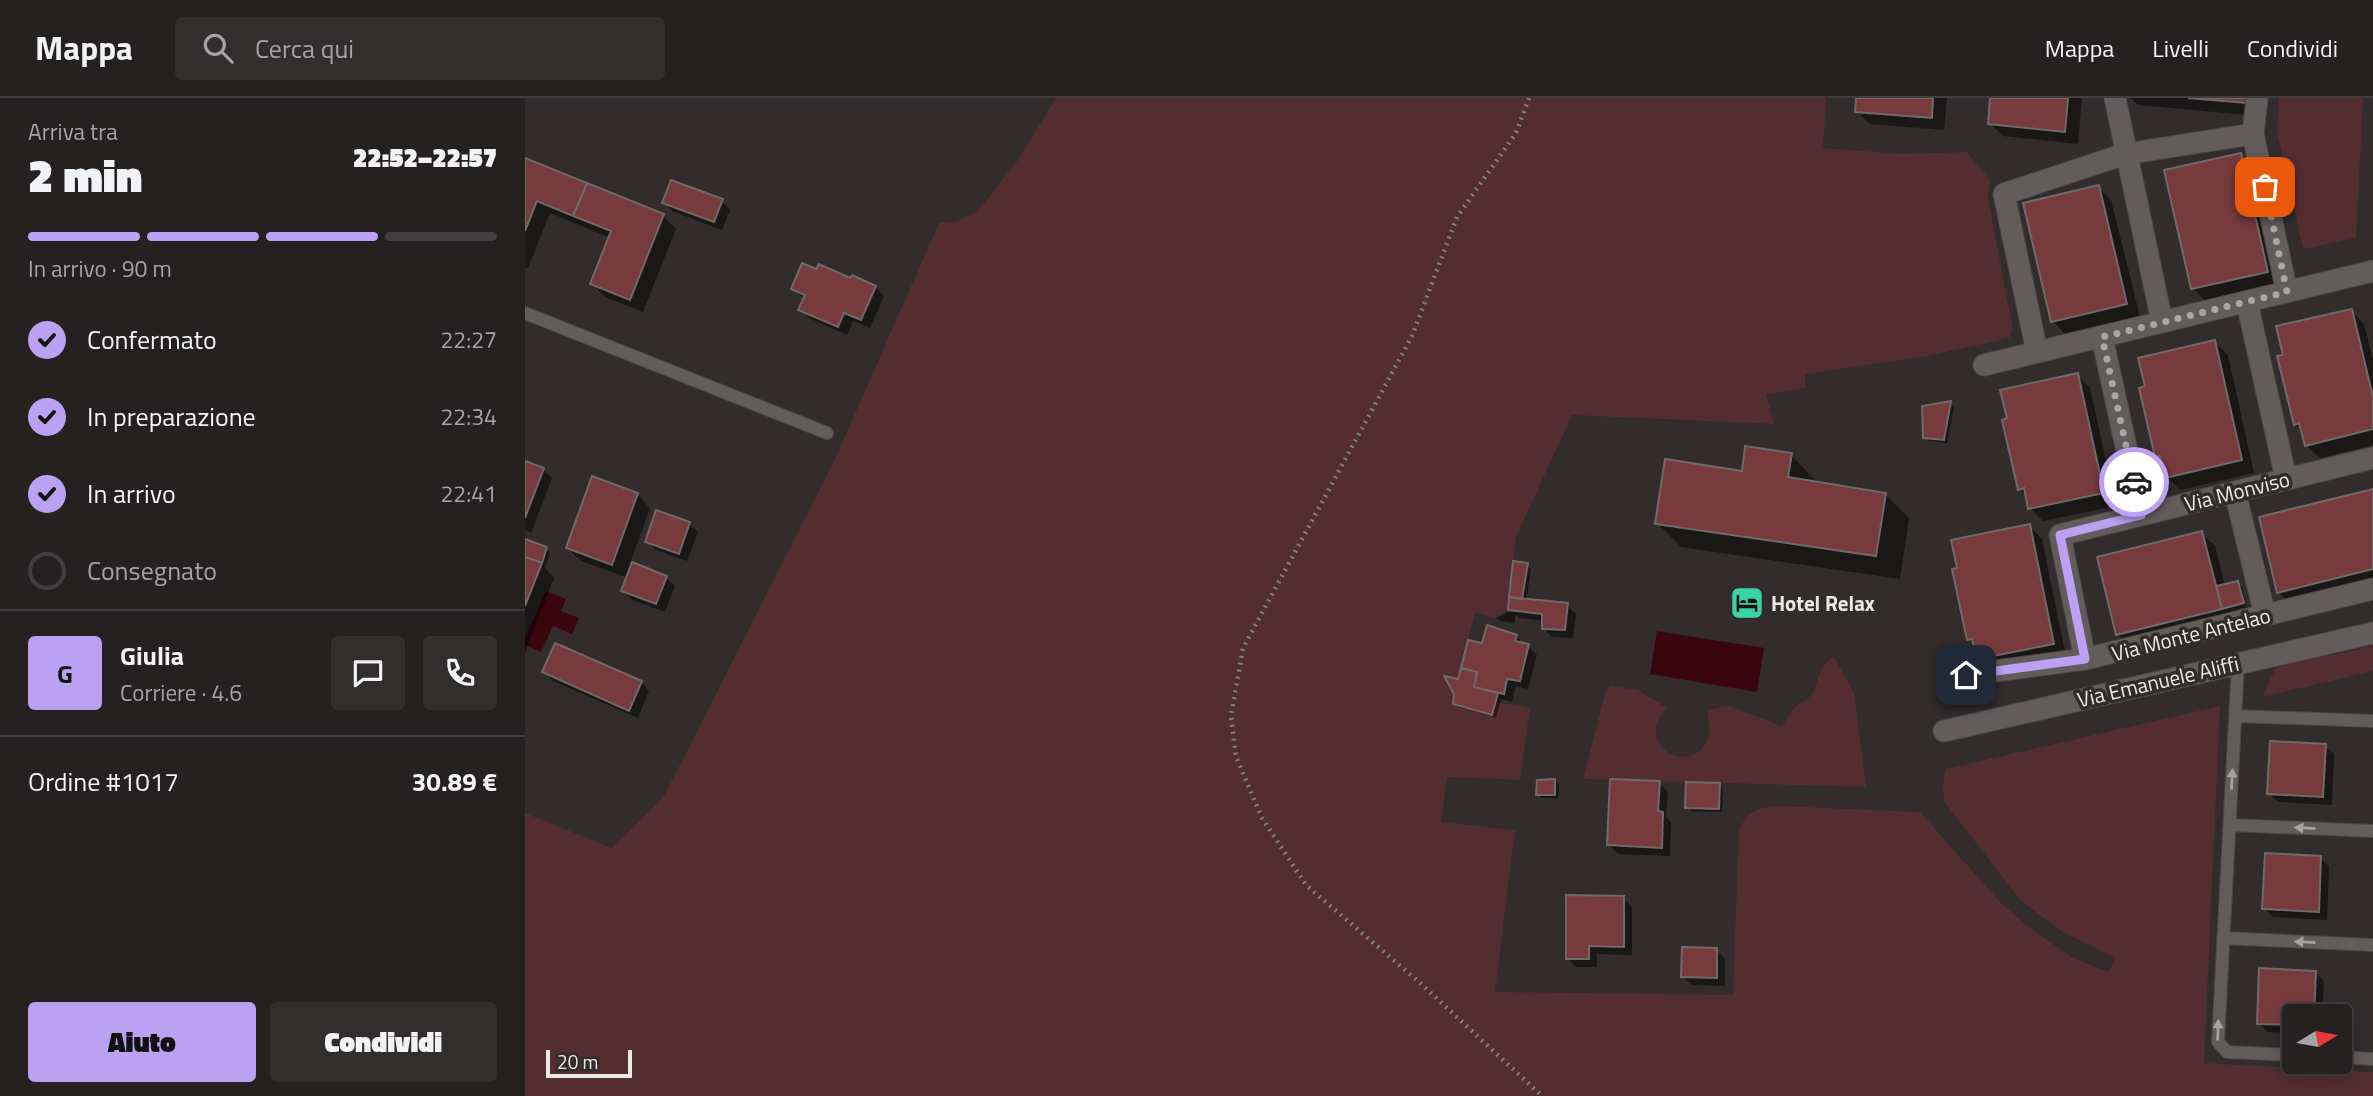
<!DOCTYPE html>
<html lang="it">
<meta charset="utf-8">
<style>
:root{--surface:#262121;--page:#322e2e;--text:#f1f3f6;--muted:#a4a3a5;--line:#423e3f;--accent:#bca0f2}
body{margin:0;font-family:"Titillium Web",sans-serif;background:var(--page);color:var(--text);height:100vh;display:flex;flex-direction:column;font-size:26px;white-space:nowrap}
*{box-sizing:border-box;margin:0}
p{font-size:23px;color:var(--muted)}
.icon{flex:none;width:38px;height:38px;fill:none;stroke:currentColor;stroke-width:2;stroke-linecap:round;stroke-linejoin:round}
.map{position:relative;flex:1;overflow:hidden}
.panel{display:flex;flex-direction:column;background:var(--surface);width:525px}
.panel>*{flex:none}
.needle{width:46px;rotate:79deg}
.fabs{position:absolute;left:1757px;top:906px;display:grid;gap:14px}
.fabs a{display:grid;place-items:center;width:70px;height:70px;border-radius:7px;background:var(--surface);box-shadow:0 4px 18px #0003,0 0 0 2px var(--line);font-size:35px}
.scale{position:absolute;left:21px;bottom:18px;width:86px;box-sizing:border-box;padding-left:7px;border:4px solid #ece8e8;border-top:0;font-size:19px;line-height:24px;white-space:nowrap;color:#ece8e8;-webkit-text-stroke:5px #322c2c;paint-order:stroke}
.pin{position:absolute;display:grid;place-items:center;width:60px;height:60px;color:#fff;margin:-30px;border-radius:14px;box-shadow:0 4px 10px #0006}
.courier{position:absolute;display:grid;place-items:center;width:70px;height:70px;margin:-35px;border:5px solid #bca0f2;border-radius:50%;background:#fff;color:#222;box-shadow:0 2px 9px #0007}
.overview em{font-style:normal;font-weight:800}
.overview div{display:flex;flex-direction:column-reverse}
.overview{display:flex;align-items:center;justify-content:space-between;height:119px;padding:0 28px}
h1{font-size:46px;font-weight:800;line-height:52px}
.bar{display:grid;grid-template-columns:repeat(4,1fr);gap:10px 7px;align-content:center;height:84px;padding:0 28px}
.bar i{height:9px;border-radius:5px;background:var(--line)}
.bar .active{background:var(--accent)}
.bar p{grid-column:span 4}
.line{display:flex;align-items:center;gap:18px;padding:0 28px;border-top:2px solid var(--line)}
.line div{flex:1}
.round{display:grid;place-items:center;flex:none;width:74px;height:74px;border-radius:7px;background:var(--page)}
ol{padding:0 28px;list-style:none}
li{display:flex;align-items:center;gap:21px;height:77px}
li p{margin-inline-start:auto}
li .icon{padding:7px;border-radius:50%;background:var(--accent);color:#111;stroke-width:4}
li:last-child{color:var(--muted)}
li i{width:38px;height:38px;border:4px solid var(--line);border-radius:50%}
.cta{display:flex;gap:14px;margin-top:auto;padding:14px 28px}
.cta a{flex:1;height:80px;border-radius:7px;background:var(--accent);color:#111;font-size:28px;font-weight:800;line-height:80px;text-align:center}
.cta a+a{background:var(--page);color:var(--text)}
header{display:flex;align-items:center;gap:42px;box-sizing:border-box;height:98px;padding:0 35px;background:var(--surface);border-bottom:2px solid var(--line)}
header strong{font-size:33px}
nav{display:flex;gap:38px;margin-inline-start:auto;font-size:24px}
.search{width:490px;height:63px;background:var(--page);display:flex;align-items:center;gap:18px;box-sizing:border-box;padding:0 24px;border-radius:7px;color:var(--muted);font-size:26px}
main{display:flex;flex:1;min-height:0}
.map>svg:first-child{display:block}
.green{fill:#532d2f}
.water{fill:#3b050e}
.shadow{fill:#0007}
.building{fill:#773b3e;stroke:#706969;stroke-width:2}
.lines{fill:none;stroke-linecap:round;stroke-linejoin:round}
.lane-casing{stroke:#4c4848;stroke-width:14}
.street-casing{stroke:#4c4848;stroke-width:23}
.path{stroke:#827d7d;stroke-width:4.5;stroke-dasharray:2 5;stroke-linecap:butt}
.lane{stroke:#625c5c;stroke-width:12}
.street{stroke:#625c5c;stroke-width:21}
.oneway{fill:#a7a2a2}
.done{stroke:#aba6a6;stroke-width:7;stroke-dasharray:0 12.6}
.route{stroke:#bca0f2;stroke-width:9}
.labels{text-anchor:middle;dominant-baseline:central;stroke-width:7;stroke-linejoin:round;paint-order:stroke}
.street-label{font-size:21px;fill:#ece8e8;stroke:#322c2c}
.poi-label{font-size:21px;font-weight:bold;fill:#ece8e8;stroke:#322c2c;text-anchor:start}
</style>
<header>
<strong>Mappa</strong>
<div class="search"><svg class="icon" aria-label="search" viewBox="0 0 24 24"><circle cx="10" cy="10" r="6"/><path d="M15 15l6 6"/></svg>Cerca qui</div>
<nav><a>Mappa</a><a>Livelli</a><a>Condividi</a></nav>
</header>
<main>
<section class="panel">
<div class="overview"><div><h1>2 min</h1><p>Arriva tra</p></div><em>22:52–22:57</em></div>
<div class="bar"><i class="active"></i><i class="active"></i><i class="active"></i><i></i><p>In arrivo · 90 m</p></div>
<ol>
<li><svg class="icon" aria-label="check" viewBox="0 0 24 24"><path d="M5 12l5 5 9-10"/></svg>Confermato<p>22:27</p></li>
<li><svg class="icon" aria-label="check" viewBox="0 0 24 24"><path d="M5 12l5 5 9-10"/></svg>In preparazione<p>22:34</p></li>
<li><svg class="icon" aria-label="check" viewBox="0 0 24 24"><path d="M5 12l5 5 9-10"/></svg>In arrivo<p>22:41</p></li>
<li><i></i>Consegnato</li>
</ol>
<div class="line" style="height:126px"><b class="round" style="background:var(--accent);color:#111">G</b><div><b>Giulia</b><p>Corriere · 4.6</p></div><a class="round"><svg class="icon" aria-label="chat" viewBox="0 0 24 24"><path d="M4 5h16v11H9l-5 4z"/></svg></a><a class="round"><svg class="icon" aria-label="phone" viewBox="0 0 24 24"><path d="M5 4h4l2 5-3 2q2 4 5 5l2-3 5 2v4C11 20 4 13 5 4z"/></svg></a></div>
<div class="line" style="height:91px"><div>Ordine #1017</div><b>30.89 €</b></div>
<div class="cta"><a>Aiuto</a><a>Condividi</a></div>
</section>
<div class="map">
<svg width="1848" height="998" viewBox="0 0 1848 998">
<rect width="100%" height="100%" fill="#322c2c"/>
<!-- green -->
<path class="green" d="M 531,0 L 1301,0 L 1298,50 L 1377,56 L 1442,54 L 1465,82 L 1463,100 L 1488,231 L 1484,240 L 1403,258 L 1280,276 L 1280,290 L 1241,296 L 1249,326 L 1047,317 L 991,439 L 983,512 L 969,520 L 950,514 L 933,581 L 920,579 L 929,596 L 928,606 L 967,617 L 971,604 L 1005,610 L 995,682 L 922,679 L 916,724 L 990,732 L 970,894 L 1208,897 L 1214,732 C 1223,713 1230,711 1250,708 L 1395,714 L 1474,803 L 1501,827 L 1548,860 L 1584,874 L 1591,860 L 1536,833 L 1495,802 L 1419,703 L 1418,686 L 1421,671 L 1695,608 L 1679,965 L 1848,974 L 1848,998 L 0,998 L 0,715 L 87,750 L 138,700 L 310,361 L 414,125 L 432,123 L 452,114 L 493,62 Z
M 1754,0 L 1838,0 L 1831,140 L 1778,151 L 1752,32 Z
M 1848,548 L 1848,573 L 1737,599 L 1751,569 Z
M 1309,559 L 1329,595 L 1341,689 L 1058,681 L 1081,592 L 1086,588 L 1113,592 L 1142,610 C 1105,649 1170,680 1183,640 C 1186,631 1182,621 1183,612 L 1204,608 L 1257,628 C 1261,622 1265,615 1270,609 C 1275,604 1282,603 1287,596 C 1295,582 1292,568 1309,559 Z"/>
<!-- water -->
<path class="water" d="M 21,493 L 41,501 L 36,513 L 54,520 L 47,536 L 28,528 L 16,554 L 0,547 L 0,540 Z
M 1132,533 L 1239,550 L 1232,594 L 1125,576 Z"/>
<!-- shadow -->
<path class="shadow" d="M 1332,0 L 1422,0 L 1419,32 L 1345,26 L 1331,13 Z
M 1467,0 L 1557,0 L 1553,46 L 1478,38 L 1465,25 Z
M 1606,0 L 1735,0 L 1733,18 L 1613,7 Z
M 1715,57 L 1729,70 L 1755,187 L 1681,204 L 1668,190 Z
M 0,62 L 138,118 L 151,131 L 118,214 L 80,199 L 67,185 L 85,140 L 25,115 L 3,170 L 0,169 Z
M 1573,89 L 1586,102 L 1615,219 L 1541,237 L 1528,223 Z
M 197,103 L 205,112 L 197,132 L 147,113 L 139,104 Z
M 326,183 L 350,189 L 359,198 L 345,230 L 328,223 L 322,237 L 284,220 L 275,211 L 280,201 L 268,191 Z
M 1826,213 L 1839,226 L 1848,262 L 1848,347 L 1795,360 L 1781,347 L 1778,333 L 1770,326 L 1760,258 Z
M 1689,244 L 1703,257 L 1729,375 L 1655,392 L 1642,379 L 1639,366 L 1631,358 Z
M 1552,277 L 1565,290 L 1591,408 L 1518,423 L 1505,410 L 1502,399 L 1494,391 Z
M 1425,305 L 1429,309 L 1422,345 L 1404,343 L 1400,339 Z
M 1266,357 L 1289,381 L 1289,385 L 1360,396 L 1384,420 L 1375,481 L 1156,449 L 1132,425 L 1218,375 Z
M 0,365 L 18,372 L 27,380 L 6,435 L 0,432 Z
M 1848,393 L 1848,487 L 1767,508 L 1754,494 Z
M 112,396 L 125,410 L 105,465 L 141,479 L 150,488 L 140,514 L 107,502 L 98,493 L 103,480 L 56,463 L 43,450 Z
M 164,426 L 173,434 L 162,463 L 131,452 L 122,443 Z
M 1504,428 L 1517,441 L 1541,559 L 1467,574 L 1454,561 L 1451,549 L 1444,541 Z
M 1676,435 L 1690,448 L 1700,488 L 1713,485 L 1717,489 L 1722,509 L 1706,513 L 1709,524 L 1606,550 L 1593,537 L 1574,461 Z
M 0,443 L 22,451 L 25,455 L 20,470 L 29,480 L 0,555 Z
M 1002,467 L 1006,471 L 1001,503 L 1042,507 L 1051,516 L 1048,540 L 1027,539 L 1018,530 L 1019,523 L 994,520 L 991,517 L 989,525 L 975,523 L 972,520 L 985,513 L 986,499 Z
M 991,539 L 1012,557 L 1003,591 L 991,588 L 987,604 L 976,601 L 971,620 L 933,609 L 929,605 L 934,583 L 959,547 Z
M 19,574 L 116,584 L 124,593 L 113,620 L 28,583 Z
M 1800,648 L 1809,656 L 1807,707 L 1753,704 L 1744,695 Z
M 1030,683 L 1034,687 L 1033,700 L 1017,700 L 1013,696 Z
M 1134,685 L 1143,694 L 1141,719 L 1146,724 L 1145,758 L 1093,756 L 1084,747 Z
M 1194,687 L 1198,691 L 1197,714 L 1166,713 L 1162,709 Z
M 1795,760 L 1804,768 L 1802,822 L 1748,819 L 1739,810 Z
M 1098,800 L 1107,809 L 1107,857 L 1072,856 L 1072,869 L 1051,869 L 1042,860 Z
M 1191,852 L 1200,861 L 1200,888 L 1167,887 L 1158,878 Z
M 1790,874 L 1799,883 L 1797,919 L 1769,919 L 1769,935 L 1743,934 L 1734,925 Z"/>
<!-- building -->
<path class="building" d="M 1331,0 L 1408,0 L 1407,20 L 1330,14 Z
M 1465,0 L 1543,0 L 1540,34 L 1463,26 Z
M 1663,0 L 1721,0 L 1721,5 Z
M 1716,55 L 1743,174 L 1666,191 L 1639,72 Z
M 0,60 L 62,85 L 48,118 L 12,103 L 0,133 Z
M 146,82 L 198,101 L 189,124 L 137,105 Z
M 62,85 L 139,116 L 105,202 L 65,186 L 86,133 L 48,118 Z
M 1574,87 L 1602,206 L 1526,224 L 1498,105 Z
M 277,165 L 291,171 L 294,166 L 325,180 L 327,177 L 351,188 L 336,222 L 319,215 L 313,229 L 273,212 L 280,197 L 266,191 Z
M 1827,211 L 1848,299 L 1848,331 L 1780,348 L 1774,325 L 1769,327 L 1752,258 L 1758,257 L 1751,228 Z
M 1690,242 L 1717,362 L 1640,380 L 1635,358 L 1630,359 L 1614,290 L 1620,288 L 1613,260 Z
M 1553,275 L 1579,395 L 1503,411 L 1499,390 L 1493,392 L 1477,322 L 1482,320 L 1475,292 Z
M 1426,303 L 1419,342 L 1398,340 L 1397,308 Z
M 1220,348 L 1267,355 L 1263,379 L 1361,395 L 1351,458 L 1130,426 L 1140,361 L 1217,373 Z
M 0,363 L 19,370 L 0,420 Z
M 67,378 L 113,395 L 87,467 L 41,450 Z
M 1848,391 L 1848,471 L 1752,495 L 1734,419 Z
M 131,412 L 165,424 L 154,456 L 120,444 Z
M 1505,426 L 1529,546 L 1452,561 L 1447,541 L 1442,542 L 1427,471 L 1432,470 L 1426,442 Z
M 1677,433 L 1697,511 L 1591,537 L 1572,459 Z
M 0,441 L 22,449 L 17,465 L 0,459 Z
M 0,459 L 17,465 L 0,508 Z
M 988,463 L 1003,465 L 997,501 L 984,499 Z
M 107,464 L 142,478 L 131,506 L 96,493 Z
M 1713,483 L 1719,505 L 1697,511 L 1691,488 Z
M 984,499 L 1043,505 L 1040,532 L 1017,531 L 1017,516 L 983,512 Z
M 962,527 L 992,537 L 990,543 L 1004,546 L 995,583 L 982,581 L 979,596 L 949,589 L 952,574 L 936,570 L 943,542 L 957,545 Z
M 30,545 L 117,583 L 104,613 L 17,574 Z
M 936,570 L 952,574 L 949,589 L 973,595 L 967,617 L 928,606 L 929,596 L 919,578 L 933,581 Z
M 1745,643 L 1801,646 L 1798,699 L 1742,696 Z
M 1030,681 L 1030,697 L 1011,697 L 1012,682 Z
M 1085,681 L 1135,683 L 1133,713 L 1138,714 L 1137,750 L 1082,747 Z
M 1161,684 L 1195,685 L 1194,711 L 1160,710 Z
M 1740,755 L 1796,758 L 1794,814 L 1737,811 Z
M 1041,797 L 1099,798 L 1099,849 L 1064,848 L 1064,861 L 1041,861 Z
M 1157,849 L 1192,850 L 1192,880 L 1156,879 Z
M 1734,870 L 1791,873 L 1789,919 L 1769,919 L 1769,927 L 1732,926 Z"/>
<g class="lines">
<defs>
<path id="lane" d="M 0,215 L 302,335
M 1713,565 L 1693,944 L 1702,954 L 1769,957
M 1711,618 L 1848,623
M 1705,727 L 1848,733
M 1698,840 L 1848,847
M 1815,959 L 1848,961"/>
<path id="street" d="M 1590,0 L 1637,224
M 1732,0 L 1728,36 L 1762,194
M 1722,204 L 1761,381
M 1577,239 L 1616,417
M 1512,254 L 1479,96 L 1600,56 L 1728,36
M 1459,267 L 1848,173
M 1710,394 L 1740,517
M 1560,561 L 1535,437 L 1848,360
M 1441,577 L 1560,561 L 1848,491
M 1419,633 L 1848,535"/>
</defs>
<!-- lane casing -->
<use href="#lane" class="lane-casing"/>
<!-- street casing -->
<use href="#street" class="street-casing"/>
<!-- path -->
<path class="path" d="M 1004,0 L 991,35 L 932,119 L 887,238 L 718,550 L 706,618 L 711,659 L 737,720 L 781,787 L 894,884 L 1017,998"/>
<!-- lane -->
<use href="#lane" class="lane"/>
<!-- street -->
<use href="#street" class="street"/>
</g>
<!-- one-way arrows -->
<defs><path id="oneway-solid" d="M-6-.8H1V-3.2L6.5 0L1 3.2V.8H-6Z" transform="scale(1.75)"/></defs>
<g class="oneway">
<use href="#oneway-solid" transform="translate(1707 681) rotate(-87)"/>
<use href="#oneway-solid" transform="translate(1780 730) rotate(-177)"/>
<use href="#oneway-solid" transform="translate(1780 844) rotate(-177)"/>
<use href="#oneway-solid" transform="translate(1693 932) rotate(-88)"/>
</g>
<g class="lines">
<!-- done -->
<path class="done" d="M 1609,384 L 1577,239 L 1762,194 L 1740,89"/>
<!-- route -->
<path class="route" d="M 1441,577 L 1560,561 L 1535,437 L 1616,417 L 1609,384"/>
</g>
<!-- icons -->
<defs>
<symbol id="hotel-square" viewBox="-11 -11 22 22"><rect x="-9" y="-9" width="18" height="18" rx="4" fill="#39d4a5" stroke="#322c2c"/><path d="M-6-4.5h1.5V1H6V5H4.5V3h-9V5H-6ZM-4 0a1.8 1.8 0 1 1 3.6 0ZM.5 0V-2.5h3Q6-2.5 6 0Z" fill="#111"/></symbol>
</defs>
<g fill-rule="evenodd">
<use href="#hotel-square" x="1203" y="486" width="38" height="38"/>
</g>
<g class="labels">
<!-- street labels -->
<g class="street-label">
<text transform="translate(1712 393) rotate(-14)">Via Monviso</text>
<text transform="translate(1666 536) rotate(-14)">Via Monte Antelao</text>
<text transform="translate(1633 583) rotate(-13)">Via Emanuele Aliffi</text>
</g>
<!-- poi labels -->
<g class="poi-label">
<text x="1246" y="505">Hotel Relax</text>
</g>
</g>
</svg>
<div class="fabs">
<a><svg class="needle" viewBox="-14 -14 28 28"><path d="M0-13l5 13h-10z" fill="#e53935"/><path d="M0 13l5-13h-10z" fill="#a4a3a5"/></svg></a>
</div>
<div class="scale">20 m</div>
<div class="pin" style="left:1740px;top:89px;background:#ea580c"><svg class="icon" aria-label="bag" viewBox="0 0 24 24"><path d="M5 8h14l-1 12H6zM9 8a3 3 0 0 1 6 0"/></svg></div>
<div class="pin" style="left:1441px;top:577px;background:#1f2937"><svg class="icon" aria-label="home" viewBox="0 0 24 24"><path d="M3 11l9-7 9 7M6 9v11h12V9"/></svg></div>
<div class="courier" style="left:1609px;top:384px"><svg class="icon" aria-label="car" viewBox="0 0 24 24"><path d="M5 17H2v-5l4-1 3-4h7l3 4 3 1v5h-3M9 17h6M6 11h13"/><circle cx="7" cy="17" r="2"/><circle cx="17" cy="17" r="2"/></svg></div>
</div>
</main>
